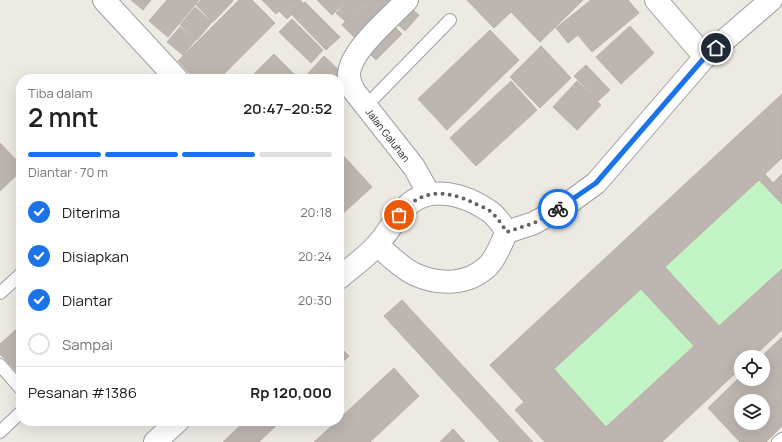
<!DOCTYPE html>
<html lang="id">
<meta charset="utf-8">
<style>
:root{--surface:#fff;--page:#f6f6f6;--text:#202124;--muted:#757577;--line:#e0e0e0;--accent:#1a73e8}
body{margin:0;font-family:Manrope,sans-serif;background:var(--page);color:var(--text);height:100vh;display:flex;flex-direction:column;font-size:15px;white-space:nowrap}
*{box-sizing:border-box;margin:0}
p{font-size:13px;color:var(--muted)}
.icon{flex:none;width:22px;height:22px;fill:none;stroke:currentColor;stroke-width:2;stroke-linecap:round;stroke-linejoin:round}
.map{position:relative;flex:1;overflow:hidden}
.sheet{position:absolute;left:16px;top:74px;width:328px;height:352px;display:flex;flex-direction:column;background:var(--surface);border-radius:16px;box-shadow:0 4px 16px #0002}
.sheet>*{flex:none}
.fabs{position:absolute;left:734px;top:350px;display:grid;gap:8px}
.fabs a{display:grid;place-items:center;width:36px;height:36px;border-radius:50%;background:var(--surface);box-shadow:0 4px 16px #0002;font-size:20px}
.pin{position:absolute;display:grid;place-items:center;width:34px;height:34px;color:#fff;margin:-17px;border:2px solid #fff;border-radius:50%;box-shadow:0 1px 4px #0007}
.courier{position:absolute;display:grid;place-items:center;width:40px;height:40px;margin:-20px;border:3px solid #1a73e8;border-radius:50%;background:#fff;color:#222;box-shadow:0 1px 5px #0007}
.head em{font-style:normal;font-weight:600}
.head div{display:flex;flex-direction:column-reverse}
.head{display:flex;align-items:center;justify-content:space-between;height:68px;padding:0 12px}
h1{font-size:26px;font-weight:600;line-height:30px}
.bar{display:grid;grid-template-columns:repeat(4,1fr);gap:6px 4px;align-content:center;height:48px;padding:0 12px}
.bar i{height:5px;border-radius:3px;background:var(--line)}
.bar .on{background:var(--accent)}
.bar p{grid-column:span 4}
.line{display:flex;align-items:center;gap:10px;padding:0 12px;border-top:1px solid var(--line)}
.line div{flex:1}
ol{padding:0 12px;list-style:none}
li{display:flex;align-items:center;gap:12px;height:44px}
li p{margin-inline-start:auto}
li .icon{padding:4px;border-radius:50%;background:var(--accent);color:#fff;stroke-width:4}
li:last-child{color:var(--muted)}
li i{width:22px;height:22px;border:2px solid var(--line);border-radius:50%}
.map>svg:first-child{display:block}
.park{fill:#c2f4c6}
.building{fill:#bdb5b0;stroke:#bdb0a6;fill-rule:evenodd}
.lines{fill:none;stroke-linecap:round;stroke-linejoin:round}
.service-casing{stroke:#a0a0a0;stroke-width:14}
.minor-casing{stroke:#a0a0a0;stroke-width:24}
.service{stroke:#fff;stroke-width:12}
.minor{stroke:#fff;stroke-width:22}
.done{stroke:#656462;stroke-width:4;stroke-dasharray:0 7.2}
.route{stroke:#1a73e8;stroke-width:5}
.labels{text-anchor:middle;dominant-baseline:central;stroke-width:3;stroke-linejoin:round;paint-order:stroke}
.street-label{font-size:10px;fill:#1c1c1c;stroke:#fff}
</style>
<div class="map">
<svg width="782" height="442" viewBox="0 0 782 442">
<rect width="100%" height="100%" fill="#ede9e3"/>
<!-- park -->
<path class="park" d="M 759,180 L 782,204 L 782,269 L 719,326 L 665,267 Z
M 641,289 L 694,346 L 606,427 L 554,369 Z"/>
<!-- building -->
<path class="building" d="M 131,0 L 151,0 L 143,10 Z
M 167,0 L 199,0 L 168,37 L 149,21 Z
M 201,0 L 232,0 L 233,1 L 213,22 L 196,5 Z
M 239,0 L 252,0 L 275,23 L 219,79 L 195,79 L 178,61 Z
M 262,0 L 290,0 L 276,14 Z
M 291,0 L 300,0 L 303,3 L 287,19 L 279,11 Z
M 317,0 L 347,0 L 332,15 Z
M 348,0 L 365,0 L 345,21 L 336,13 Z
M 366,0 L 390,0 L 392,2 L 357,40 L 342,25 Z
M 467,0 L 583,0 L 540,42 L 511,12 L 494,28 Z
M 591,0 L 628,0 L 639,13 L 592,52 L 578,35 L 568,43 L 556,28 Z
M 305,2 L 340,37 L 326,50 L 292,15 Z
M 407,5 L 419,15 L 405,31 L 394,21 Z
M 195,7 L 212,22 L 197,40 L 180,25 Z
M 292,19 L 323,50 L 311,63 L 279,32 Z
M 392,24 L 402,34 L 376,60 L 366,50 Z
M 630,26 L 654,53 L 621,84 L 596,57 Z
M 180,27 L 196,40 L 183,55 L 167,42 Z
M 490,30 L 519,60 L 447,130 L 418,99 Z
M 541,46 L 571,78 L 540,108 L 510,77 Z
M 274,54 L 299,79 L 249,79 Z
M 324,56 L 342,73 L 337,79 L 303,79 Z
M 586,65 L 610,90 L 598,101 L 574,76 Z
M 511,81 L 537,110 L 476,166 L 450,138 Z
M 577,81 L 601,105 L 577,130 L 553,107 Z
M 782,94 L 782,158 L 765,174 L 782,193 L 782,204 L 759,180 L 665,267 L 719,326 L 782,269 L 782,330 L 753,357 L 741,357 L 741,368 L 662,442 L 545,442 L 515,410 L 524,402 L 490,365 ZM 641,289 L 694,346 L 606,427 L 554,369 Z
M 0,143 L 21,165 L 21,171 L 0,191 Z
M 339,151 L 372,187 L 339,217 Z
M 782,174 L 782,192 L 773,183 Z
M 402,300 L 533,442 L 500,442 L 384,316 Z
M 21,325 L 21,377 L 0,354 L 0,344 Z
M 782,337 L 782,426 L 766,442 L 740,442 L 708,408 L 741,376 L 741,379 L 763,379 L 763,357 L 761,357 ZM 741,401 L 763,401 L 763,423 L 741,423 Z
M 339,346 L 349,356 L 339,365 Z
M 394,368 L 419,396 L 370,442 L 314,442 L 337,421 L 339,421 L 339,419 Z
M 245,421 L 281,421 L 259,442 L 223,442 Z
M 453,429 L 465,442 L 440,442 Z"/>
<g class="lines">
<defs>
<path id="service" d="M 366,106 L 450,20
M 0,293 L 21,274
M 0,365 L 21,389
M 0,432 L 21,412
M 778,442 L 782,439"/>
<path id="minor" d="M 104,0 L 177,79
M 407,0 C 391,17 348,52 349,76 C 349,81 352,86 354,91 L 414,167 L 429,194
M 656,0 L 705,57
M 377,245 C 389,255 400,267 414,274 C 438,285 467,286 488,266 C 497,257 501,243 507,232 L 534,223 L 566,205 L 596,183 L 705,57 L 771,0
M 339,278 C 351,268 365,258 376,246 C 388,234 395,217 408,205 C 431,184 466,195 489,211 C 496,215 502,225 507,232
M 155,442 L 178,421"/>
</defs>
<!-- service casing -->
<use href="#service" class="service-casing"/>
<!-- minor casing -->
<use href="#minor" class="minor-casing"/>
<!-- service -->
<use href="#service" class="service"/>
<!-- minor -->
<use href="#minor" class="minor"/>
</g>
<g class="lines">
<!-- done -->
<path class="done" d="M 399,215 C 421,189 444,189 474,203 C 479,206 487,208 491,212 C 497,217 502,225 507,232 L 534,223 L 558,209"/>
<!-- route -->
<path class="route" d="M 558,209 L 596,183 L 705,57 L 716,48"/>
</g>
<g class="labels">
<!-- street labels -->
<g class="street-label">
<text transform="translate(388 135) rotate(52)">Jalan Galuhan</text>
</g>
</g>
</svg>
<div class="fabs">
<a><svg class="icon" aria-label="locate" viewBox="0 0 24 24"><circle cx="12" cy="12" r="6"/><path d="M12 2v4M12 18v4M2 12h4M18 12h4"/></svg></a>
<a><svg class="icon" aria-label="layers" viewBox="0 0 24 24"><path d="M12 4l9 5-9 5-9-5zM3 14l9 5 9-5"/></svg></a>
</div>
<div class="pin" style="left:399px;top:215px;background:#ea580c"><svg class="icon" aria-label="bag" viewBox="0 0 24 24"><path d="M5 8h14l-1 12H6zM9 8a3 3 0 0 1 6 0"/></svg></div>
<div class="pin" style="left:716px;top:48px;background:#1f2937"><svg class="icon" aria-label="home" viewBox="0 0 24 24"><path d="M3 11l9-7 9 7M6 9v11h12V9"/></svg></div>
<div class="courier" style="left:558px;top:209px"><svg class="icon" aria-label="bike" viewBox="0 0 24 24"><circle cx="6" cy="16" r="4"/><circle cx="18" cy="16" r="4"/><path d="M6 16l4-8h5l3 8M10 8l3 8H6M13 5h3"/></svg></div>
<section class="sheet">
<div class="head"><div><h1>2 mnt</h1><p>Tiba dalam</p></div><em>20:47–20:52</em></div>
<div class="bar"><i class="on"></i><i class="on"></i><i class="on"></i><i></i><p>Diantar · 70 m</p></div>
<ol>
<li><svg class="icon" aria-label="check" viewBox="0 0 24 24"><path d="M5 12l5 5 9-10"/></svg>Diterima<p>20:18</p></li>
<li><svg class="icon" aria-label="check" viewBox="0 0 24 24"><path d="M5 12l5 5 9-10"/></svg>Disiapkan<p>20:24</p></li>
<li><svg class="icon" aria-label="check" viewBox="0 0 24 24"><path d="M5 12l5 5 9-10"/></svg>Diantar<p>20:30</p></li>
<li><i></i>Sampai</li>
</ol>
<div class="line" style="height:52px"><div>Pesanan #1386</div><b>Rp 120,000</b></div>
</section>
</div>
